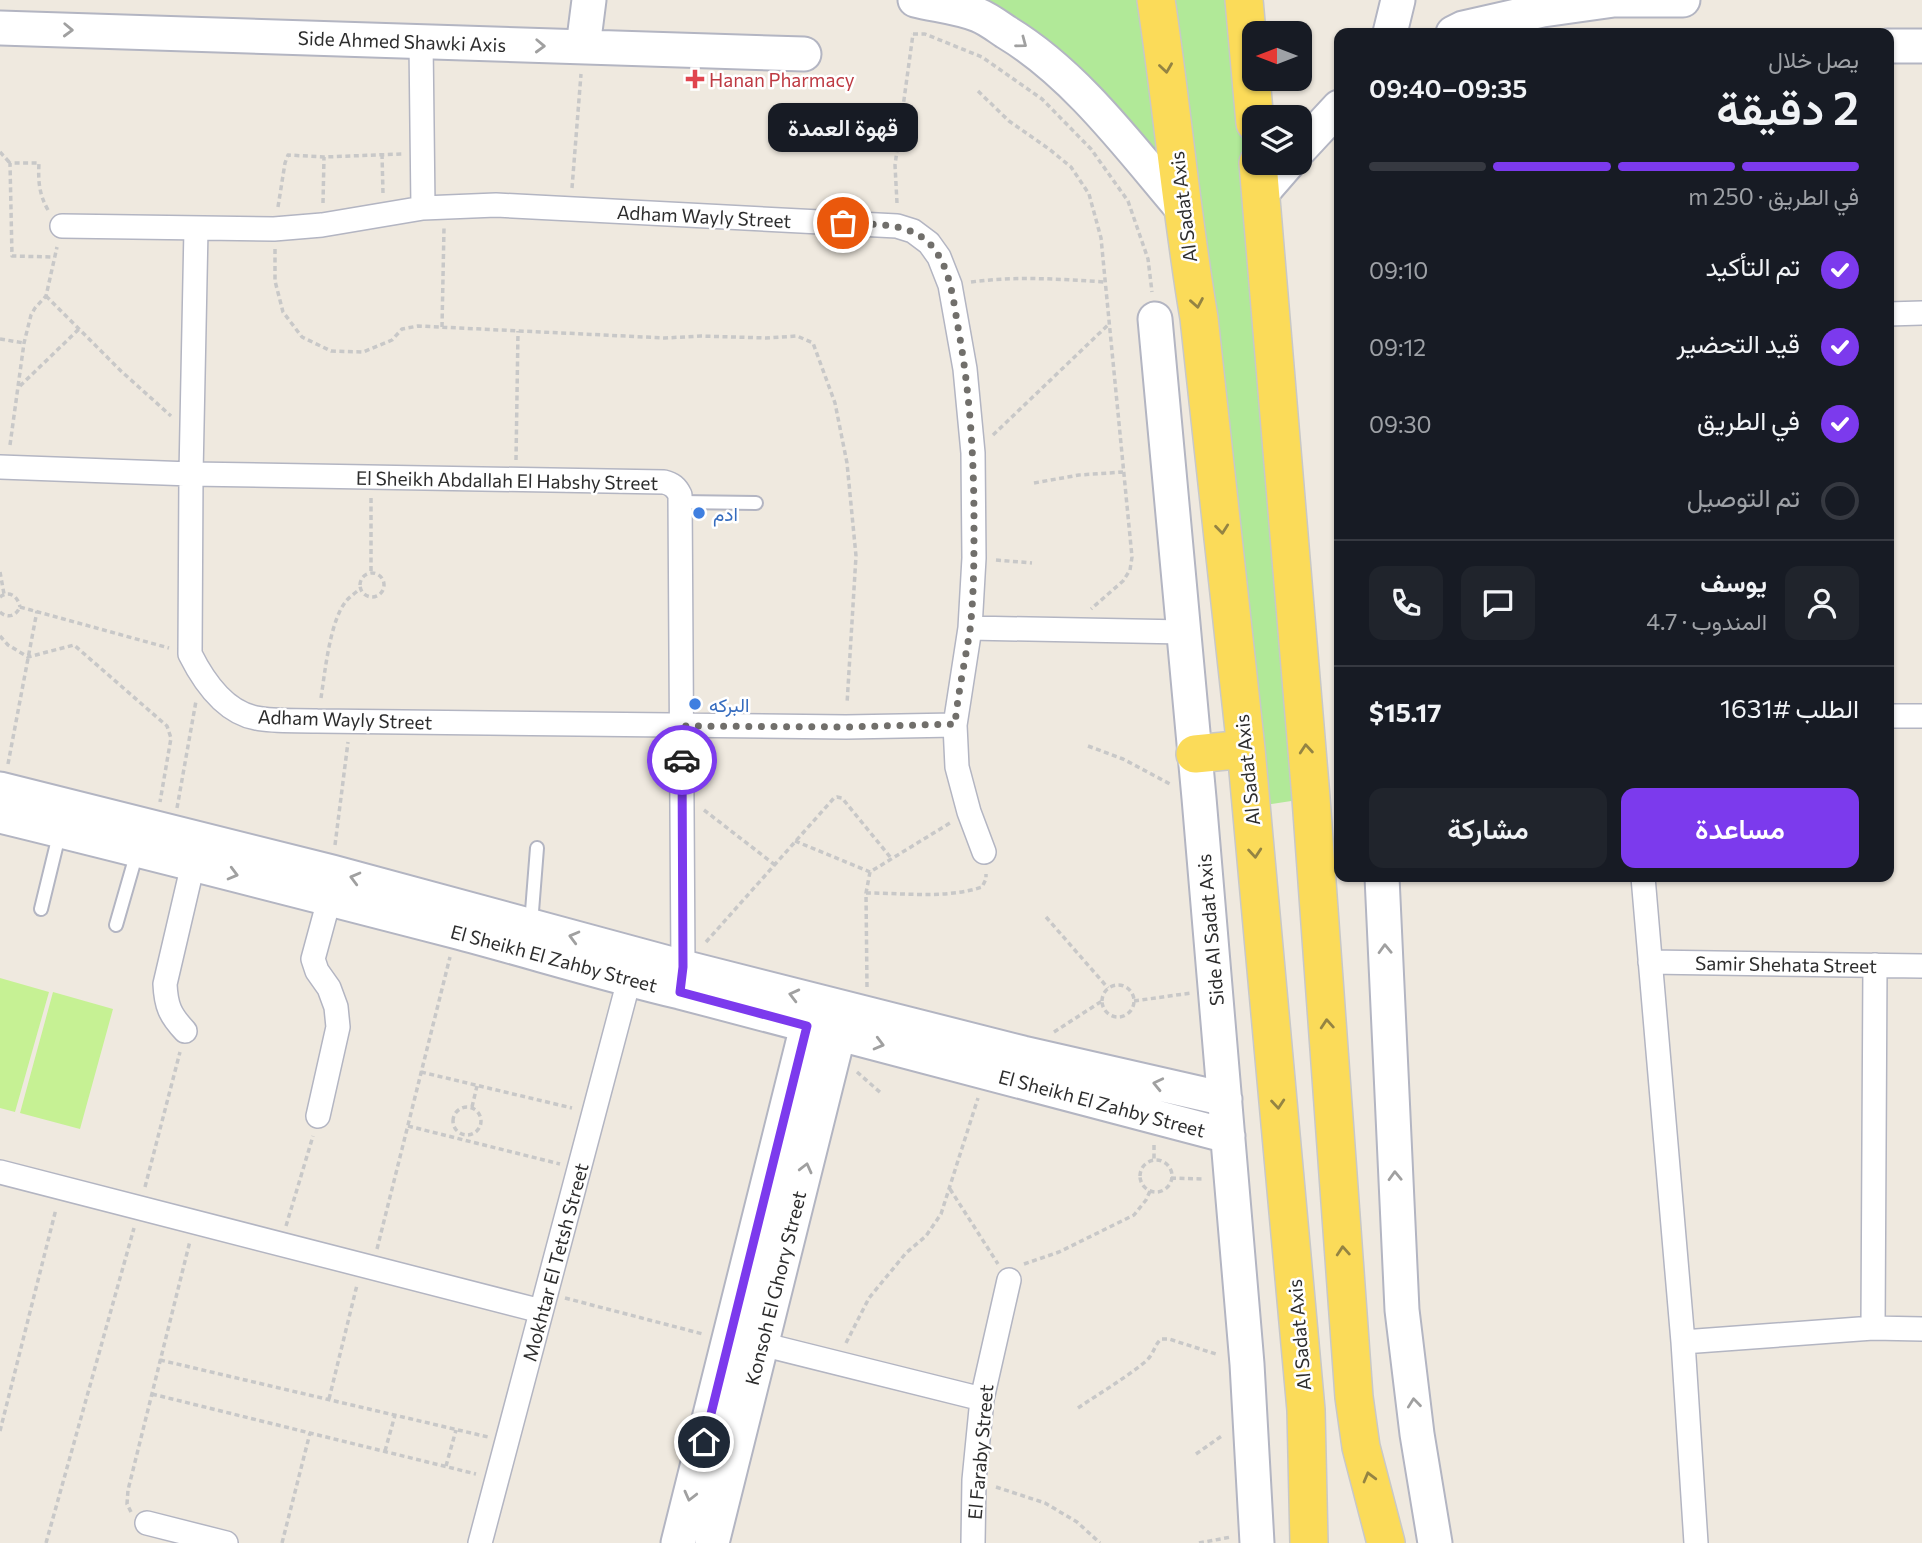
<!DOCTYPE html>
<html lang="ar">
<meta charset="utf-8">
<style>
:root{--surface:#171b24;--page:#20242c;--text:#f1f3f6;--muted:#9ea1a6;--line:#363941;--accent:#7c3aed}
body{margin:0;font-family:Commissioner,Vazirmatn,sans-serif;background:var(--page);color:var(--text);direction:rtl;height:100vh;display:flex;flex-direction:column;font-size:26px;white-space:nowrap}
*{box-sizing:border-box;margin:0}
p{font-size:23px;color:var(--muted)}
.icon{flex:none;width:38px;height:38px;fill:none;stroke:currentColor;stroke-width:2;stroke-linecap:round;stroke-linejoin:round}
.map{position:relative;flex:1;overflow:hidden;direction:ltr}
.drawer{position:absolute;left:1334px;top:28px;width:560px;height:854px;display:flex;flex-direction:column;background:var(--surface);border-radius:14px;box-shadow:0 2px 5px #0004;direction:rtl}
.drawer>*{flex:none}
.needle{width:46px;rotate:270deg}
.tools{position:absolute;left:1242px;top:21px;display:grid;gap:14px}
.tools a{display:grid;place-items:center;width:70px;height:70px;border-radius:14px;background:var(--surface);box-shadow:0 2px 5px #0004;font-size:35px}
.pin{position:absolute;display:grid;place-items:center;width:60px;height:60px;color:#fff;margin:-30px;border:4px solid #fff;border-radius:50%;box-shadow:0 2px 7px #0007}
.courier{position:absolute;display:grid;place-items:center;width:70px;height:70px;margin:-35px;border:5px solid #7c3aed;border-radius:50%;background:#fff;color:#222;box-shadow:0 2px 9px #0007}
.bubble{position:absolute;height:49px;border-radius:14px;background:var(--surface);box-shadow:0 2px 5px #0004;font-size:23px;font-weight:600;line-height:49px;text-align:center;direction:rtl}
.headline em{font-style:normal;font-weight:600}
.headline div{display:flex;flex-direction:column-reverse}
.headline{display:flex;align-items:center;justify-content:space-between;height:119px;padding:0 35px}
h1{font-size:46px;font-weight:600;line-height:52px}
.bar{display:grid;grid-template-columns:repeat(4,1fr);gap:10px 7px;align-content:center;height:84px;padding:0 35px}
.bar i{height:9px;border-radius:5px;background:var(--line)}
.bar .on{background:var(--accent)}
.bar p{grid-column:span 4}
.line{display:flex;align-items:center;gap:18px;padding:0 35px;border-top:2px solid var(--line)}
.line div{flex:1}
.round{display:grid;place-items:center;flex:none;width:74px;height:74px;border-radius:14px;background:var(--page)}
ol{padding:0 35px;list-style:none}
li{display:flex;align-items:center;gap:21px;height:77px}
li p{margin-inline-start:auto}
li .icon{padding:7px;border-radius:50%;background:var(--accent);color:#fff;stroke-width:4}
li:last-child{color:var(--muted)}
li i{width:38px;height:38px;border:4px solid var(--line);border-radius:50%}
.button{display:flex;gap:14px;margin-top:auto;padding:14px 35px}
.button a{flex:1;height:80px;border-radius:14px;background:var(--accent);color:#fff;font-size:28px;font-weight:600;line-height:80px;text-align:center}
.button a+a{background:var(--page);color:var(--text)}
.map>svg:first-child{display:block}
.green{fill:#b1e998}
.pitch{fill:#c6f194}
.lines{fill:none;stroke-linecap:round;stroke-linejoin:round}
.lane-casing{stroke:#b3b5c2;stroke-width:16}
.street-casing{stroke:#b3b5c2;stroke-width:26}
.secondary-casing{stroke:#b3b5c2;stroke-width:37}
.primary-casing{stroke:#c8c8c8;stroke-width:40}
.path{stroke:#c8c8c8;stroke-width:3.5;stroke-dasharray:5 3.5;stroke-linecap:butt}
.lane{stroke:#fff;stroke-width:12}
.street{stroke:#fff;stroke-width:23}
.secondary{stroke:#fff;stroke-width:33}
.primary{stroke:#fbdb59;stroke-width:37}
.oneway{stroke:#a0a0a0}
.oneway2{stroke:#948443}
.done{stroke:#716f6b;stroke-width:7;stroke-dasharray:0 12.6}
.route{stroke:#7c3aed;stroke-width:9}
.health-dot{fill:#e0444e;stroke:#fff;stroke-width:2.5}
.shop-dot{fill:#3f7fe0;stroke:#fff;stroke-width:2.5}
.labels{text-anchor:middle;dominant-baseline:central;stroke-width:5;stroke-linejoin:round;paint-order:stroke}
.street-label{font-size:19px;fill:#2d2d2d;stroke:#fff}
.health-label{font-size:19px;fill:#be3a42;stroke:#fff;text-anchor:start}
.shop-label{font-size:19px;fill:#366cbe;stroke:#fff;text-anchor:start}
</style>
<div class="map">
<svg width="1922" height="1543" viewBox="0 0 1922 1543">
<rect width="100%" height="100%" fill="#efe9df"/>
<!-- green -->
<path class="green" d="M 915,0 L 1244,0 L 1255,133 L 1255,163 L 1311,798 L 1251,807 L 1184,211 L 1035,53 Z"/>
<!-- pitch -->
<path class="pitch" d="M 0,978 L 49,992 L 15,1112 L 0,1108 Z
M 53,992 L 113,1009 L 80,1129 L 20,1113 Z"/>
<g class="lines">
<defs>
<path id="lane" d="M 680,502 L 756,503
M 41,909 L 60,831
M 531,924 L 537,848
M 116,925 L 137,852"/>
<path id="street" d="M 421,42 L 423,208
M 62,226 L 274,229 L 322,225 L 423,208 L 496,205 L 897,226 L 913,231 L 929,243 L 939,257 L 950,285 L 965,369 L 973,453 L 974,558 L 970,628 L 955,725 L 957,767 L 969,812 L 984,852
M 196,229 L 191,474 L 190,654 C 203,680 224,712 256,718 C 275,722 297,720 317,721 L 846,727 L 955,725
M 1888,314 L 1922,313
M 0,467 L 191,474 L 664,482 C 672,484 676,487 680,495 L 683,967 L 681,981
M 970,628 L 1184,632
M 1888,716 L 1922,716
M 1643,877 L 1683,1342 L 1696,1543
M 1650,962 L 1922,966
M 185,1031 C 170,1015 166,1006 165,984 L 193,864
M 318,1116 L 338,1027 L 336,1007 L 329,988 L 317,971 L 313,959 L 329,900
M 0,1172 L 541,1311
M 1873,1328 L 1875,965
M 1683,1342 L 1873,1328 L 1922,1329
M 761,1344 L 982,1399
M 147,1523 L 226,1543
M 480,1543 L 629,980
M 973,1543 L 974,1480 L 982,1399 L 1009,1280"/>
<path id="secondary" d="M 915,0 C 935,5 958,7 978,15 C 988,19 997,26 1006,32 C 1076,74 1131,149 1184,211
M 0,28 L 804,54
M 1390,33 L 1398,0
M 1453,33 L 1463,28 L 1543,10 L 1614,0 L 1683,0
M 1888,46 L 1922,46
M 583,47 L 589,0
M 1300,149 L 1339,107
M 1261,194 L 1288,163
M 1155,319 L 1199,798 L 1247,1364 L 1257,1543
M 0,789 L 332,872 L 683,967 L 1023,1053 L 1225,1099
M 0,816 C 152,853 303,892 454,931 C 530,951 604,974 680,992 L 1228,1136
M 1382,877 L 1402,1310 L 1417,1434 L 1435,1543
M 678,1543 L 807,1026
M 712,1543 L 839,1033"/>
<path id="primary" d="M 1156,0 C 1172,106 1181,212 1199,318 L 1246,749 L 1306,1410 L 1309,1543
M 1244,0 L 1255,123
M 1258,163 L 1311,798 L 1354,1397 L 1361,1447 L 1386,1543
M 1195,754 L 1246,749"/>
</defs>
<!-- lane casing -->
<use href="#lane" class="lane-casing"/>
<!-- street casing -->
<use href="#street" class="street-casing"/>
<!-- secondary casing -->
<use href="#secondary" class="secondary-casing"/>
<!-- primary casing -->
<use href="#primary" class="primary-casing"/>
<!-- path -->
<path class="path" d="M 913,34 L 925,34 L 982,57 L 1042,99 L 1091,149 L 1128,201 L 1148,259 L 1152,292
M 978,91 L 1009,121 L 1049,149 L 1071,167 L 1089,194 L 1101,238 L 1132,557 L 1130,570 L 1123,581 L 1091,609
M 0,152 L 10,163
M 382,154 L 383,194
M 572,188 L 581,74
M 323,203 L 324,157
M 897,203 L 895,165 L 913,34
M 278,207 L 285,163 L 288,155 L 324,157 L 402,154
M 48,210 C 39,194 38,181 39,163 L 10,163 L 12,256 L 54,257
M 275,249 L 275,281 L 283,312 L 302,337 L 331,351 L 363,352 L 392,340 L 402,329 L 418,326 L 665,338 L 701,336 L 766,338 L 797,336 L 813,343 L 835,403 L 847,463 L 856,556 L 847,704
M 971,282 C 1016,276 1059,279 1105,282
M 46,296 L 121,371 L 171,416
M 442,327 L 444,228
M 0,339 L 24,343
M 20,386 L 79,329
M 993,435 L 1109,324
M 10,445 L 24,343 L 31,315 L 35,308 L 46,296 L 57,247
M 516,460 L 518,331
M 1034,483 L 1079,475 L 1123,472
M 371,498 L 371,573
M 996,560 L 1032,563
M 0,572 L 4,594
M360 585a12 12 0 1 1 24 0a12 12 0 1 1-24 0Z
M 0,597 C 9,590 18,596 20,607
M 20,607 L 169,648
M 0,612 C 8,619 16,616 20,607
M 0,636 L 8,645 L 28,657 L 74,645 L 167,726 L 171,738 L 160,802
M 321,698 C 325,672 330,619 347,600 C 351,596 356,592 360,589
M 1088,746 L 1123,759 L 1172,785
M 8,764 L 37,611
M 177,808 L 196,701
M 704,810 L 775,865
M 795,841 L 870,872
M 335,845 L 348,742
M 866,893 C 904,893 946,899 982,887 L 986,879 L 986,874
M 1046,917 L 1108,988
M 706,942 L 834,798 L 837,797 L 842,798 L 891,858
M1102 1001a16 16 0 1 1 32 0a16 16 0 1 1-32 0Z
M 867,987 L 866,893 L 870,872 L 950,823
M 1134,1001 L 1191,993
M 1054,1032 L 1102,1001
M 421,1072 L 572,1108
M 857,1072 L 882,1094
M453 1121a14 14 0 1 1 28 0a14 14 0 1 1-28 0Z
M 472,1107 L 477,1086
M 408,1126 L 560,1164
M 1154,1145 L 1154,1161
M1140 1176a16 16 0 1 1 32 0a16 16 0 1 1-32 0Z
M 1171,1178 L 1205,1179
M 145,1187 L 180,1052
M 950,1189 L 998,1264
M 286,1226 L 313,1136
M 377,1249 L 450,957
M 1024,1264 L 1059,1252 L 1134,1215 L 1146,1200 L 1150,1191
M 565,1298 L 703,1334
M 846,1343 L 869,1298 L 906,1253 L 926,1236 L 941,1214 L 978,1098
M 160,1360 L 488,1437
M 152,1394 L 476,1474
M 329,1399 L 357,1285
M 1078,1408 C 1100,1393 1124,1379 1145,1362 C 1155,1353 1153,1347 1161,1339 L 1169,1339 L 1219,1355
M 0,1431 L 56,1209
M 385,1451 L 395,1415
M 1196,1454 L 1223,1435
M 446,1466 L 456,1430
M 996,1487 L 1045,1503 L 1077,1522 L 1100,1543
M 131,1512 L 127,1504 L 128,1490 L 190,1241
M 46,1543 L 134,1228
M 282,1543 L 310,1433
M 1199,1543 L 1231,1537"/>
<!-- lane -->
<use href="#lane" class="lane"/>
<!-- street -->
<use href="#street" class="street"/>
<!-- secondary -->
<use href="#secondary" class="secondary"/>
<!-- primary -->
<use href="#primary" class="primary"/>
</g>
<!-- one-way arrows -->
<defs><path id="oneway-chevron" d="M-2-3.5L2.5 0L-2 3.5" fill="none" stroke-width="1.6" stroke-linecap="round" stroke-linejoin="round" transform="scale(1.75)"/></defs>
<g class="oneway">
<use href="#oneway-chevron" transform="translate(68 30) rotate(2)"/>
<use href="#oneway-chevron" transform="translate(1022 43) rotate(37)"/>
<use href="#oneway-chevron" transform="translate(540 46) rotate(2)"/>
<use href="#oneway-chevron" transform="translate(233 874) rotate(15)"/>
<use href="#oneway-chevron" transform="translate(355 878) rotate(-165)"/>
<use href="#oneway-chevron" transform="translate(574 937) rotate(-165)"/>
<use href="#oneway-chevron" transform="translate(1385 949) rotate(-92)"/>
<use href="#oneway-chevron" transform="translate(794 995) rotate(-166)"/>
<use href="#oneway-chevron" transform="translate(879 1044) rotate(15)"/>
<use href="#oneway-chevron" transform="translate(1158 1084) rotate(-167)"/>
<use href="#oneway-chevron" transform="translate(806 1168) rotate(-76)"/>
<use href="#oneway-chevron" transform="translate(1395 1176) rotate(-92)"/>
<use href="#oneway-chevron" transform="translate(1414 1403) rotate(-96)"/>
<use href="#oneway-chevron" transform="translate(690 1496) rotate(104)"/>
</g>
<g class="oneway2">
<use href="#oneway-chevron" transform="translate(1166 68) rotate(82)"/>
<use href="#oneway-chevron" transform="translate(1197 303) rotate(80)"/>
<use href="#oneway-chevron" transform="translate(1222 529) rotate(84)"/>
<use href="#oneway-chevron" transform="translate(1306 749) rotate(-95)"/>
<use href="#oneway-chevron" transform="translate(1255 853) rotate(85)"/>
<use href="#oneway-chevron" transform="translate(1327 1024) rotate(-94)"/>
<use href="#oneway-chevron" transform="translate(1278 1104) rotate(85)"/>
<use href="#oneway-chevron" transform="translate(1343 1251) rotate(-94)"/>
<use href="#oneway-chevron" transform="translate(1369 1477) rotate(-105)"/>
</g>
<g class="lines">
<!-- done -->
<path class="done" d="M 682,760 L 682,726 L 846,727 L 955,724 C 958,693 965,661 970,630 C 974,595 974,558 974,523 C 974,457 970,392 958,327 C 953,299 950,264 929,243 C 906,221 871,225 843,223"/>
<!-- route -->
<path class="route" d="M 682,760 L 683,967 L 680,992 L 807,1026 L 704,1442"/>
</g>
<!-- markers -->
<path class="health-dot" d="M691.5 68.5h7v7h7v7h-7v7h-7v-7h-7v-7h7z"/>
<g class="shop-dot">
<circle cx="699" cy="513" r="7"/>
<circle cx="695" cy="704" r="7"/>
</g>
<g class="labels">
<!-- street labels -->
<g class="street-label">
<text transform="translate(402 41) rotate(2)">Side Ahmed Shawki Axis</text>
<text transform="translate(1183 207) rotate(-97)">Al Sadat Axis</text>
<text transform="translate(704 216) rotate(3)">Adham Wayly Street</text>
<text transform="translate(507 480) rotate(1)">El Sheikh Abdallah El Habshy Street</text>
<text transform="translate(345 719) rotate(2)">Adham Wayly Street</text>
<text transform="translate(1247 770) rotate(-96)">Al Sadat Axis</text>
<text transform="translate(1210 930) rotate(-95)">Side Al Sadat Axis</text>
<text transform="translate(554 958) rotate(15)">El Sheikh El Zahby Street</text>
<text transform="translate(1786 964) rotate(1)">Samir Shehata Street</text>
<text transform="translate(1102 1103) rotate(15)">El Sheikh El Zahby Street</text>
<text transform="translate(555 1262) rotate(-75)">Mokhtar El Tetsh Street</text>
<text transform="translate(775 1288) rotate(-76)">Konsoh El Ghory Street</text>
<text transform="translate(1299 1335) rotate(-95)">Al Sadat Axis</text>
<text transform="translate(980 1452) rotate(-85)">El Faraby Street</text>
</g>
<!-- health labels -->
<g class="health-label">
<text x="709" y="79">Hanan Pharmacy</text>
</g>
<!-- shop labels -->
<g class="shop-label">
<text x="713" y="513">ادم</text>
<text x="709" y="704">البركه</text>
</g>
</g>
</svg>
<div class="tools">
<a><svg class="needle" viewBox="-14 -14 28 28"><path d="M0-13l5 13h-10z" fill="#e53935"/><path d="M0 13l5-13h-10z" fill="#9ea1a6"/></svg></a>
<a><svg class="icon" aria-label="layers" viewBox="0 0 24 24"><path d="M12 4l9 5-9 5-9-5zM3 14l9 5 9-5"/></svg></a>
</div>
<div class="pin" style="left:843px;top:223px;background:#ea580c"><svg class="icon" aria-label="bag" viewBox="0 0 24 24"><path d="M5 8h14l-1 12H6zM9 8a3 3 0 0 1 6 0"/></svg></div>
<div class="pin" style="left:704px;top:1442px;background:#1f2937"><svg class="icon" aria-label="home" viewBox="0 0 24 24"><path d="M3 11l9-7 9 7M6 9v11h12V9"/></svg></div>
<div class="courier" style="left:682px;top:760px"><svg class="icon" aria-label="car" viewBox="0 0 24 24"><path d="M5 17H2v-5l4-1 3-4h7l3 4 3 1v5h-3M9 17h6M6 11h13"/><circle cx="7" cy="17" r="2"/><circle cx="17" cy="17" r="2"/></svg></div>
<div class="bubble" style="left:768px;top:103px;width:150px">قهوة العمدة</div>
<section class="drawer">
<div class="headline"><div><h1>2 دقيقة</h1><p>يصل خلال</p></div><em>09:35–09:40</em></div>
<div class="bar"><i class="on"></i><i class="on"></i><i class="on"></i><i></i><p>في الطريق · 250 m</p></div>
<ol>
<li><svg class="icon" aria-label="check" viewBox="0 0 24 24"><path d="M5 12l5 5 9-10"/></svg>تم التأكيد<p>09:10</p></li>
<li><svg class="icon" aria-label="check" viewBox="0 0 24 24"><path d="M5 12l5 5 9-10"/></svg>قيد التحضير<p>09:12</p></li>
<li><svg class="icon" aria-label="check" viewBox="0 0 24 24"><path d="M5 12l5 5 9-10"/></svg>في الطريق<p>09:30</p></li>
<li><i></i>تم التوصيل</li>
</ol>
<div class="line" style="height:126px"><a class="round"><svg class="icon" aria-label="person" viewBox="0 0 24 24"><circle cx="12" cy="8" r="4"/><path d="M4 21q1-7 8-7t8 7"/></svg></a><div><b>يوسف</b><p>المندوب · 4.7</p></div><a class="round"><svg class="icon" aria-label="chat" viewBox="0 0 24 24"><path d="M4 5h16v11H9l-5 4z"/></svg></a><a class="round"><svg class="icon" aria-label="phone" viewBox="0 0 24 24"><path d="M5 4h4l2 5-3 2q2 4 5 5l2-3 5 2v4C11 20 4 13 5 4z"/></svg></a></div>
<div class="line" style="height:91px"><div>الطلب #1631</div><b>$15.17</b></div>
<div class="button"><a>مساعدة</a><a>مشاركة</a></div>
</section>
</div>
